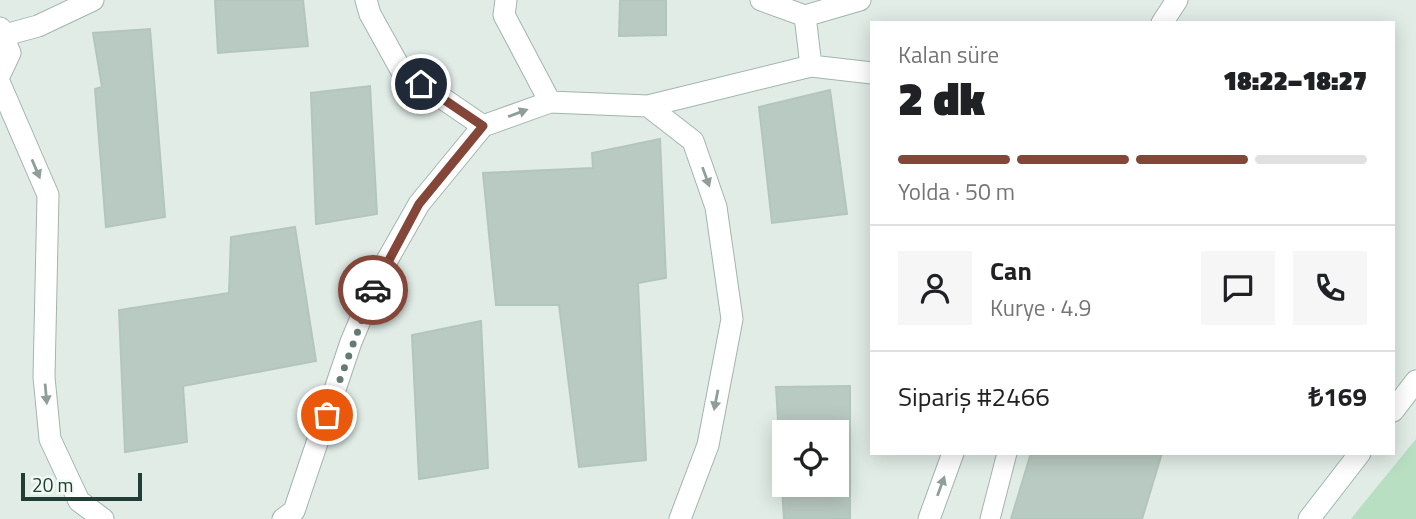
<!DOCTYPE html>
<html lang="tr">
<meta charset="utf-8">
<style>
:root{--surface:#fff;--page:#f6f6f6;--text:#202124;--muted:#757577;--line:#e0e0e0;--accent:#834638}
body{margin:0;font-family:"Titillium Web",sans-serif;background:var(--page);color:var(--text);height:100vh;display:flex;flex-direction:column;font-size:26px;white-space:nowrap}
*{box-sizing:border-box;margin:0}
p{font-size:23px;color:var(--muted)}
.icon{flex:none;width:38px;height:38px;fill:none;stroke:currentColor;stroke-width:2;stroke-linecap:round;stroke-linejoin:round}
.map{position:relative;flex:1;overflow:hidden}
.side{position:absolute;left:870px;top:21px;width:525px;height:434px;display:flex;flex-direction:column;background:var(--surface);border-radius:0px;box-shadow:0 4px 18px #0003}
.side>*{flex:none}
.controls{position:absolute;left:772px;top:420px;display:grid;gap:14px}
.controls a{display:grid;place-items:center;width:77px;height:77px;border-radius:0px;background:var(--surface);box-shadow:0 4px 18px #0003;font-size:35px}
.scale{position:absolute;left:21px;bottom:18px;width:121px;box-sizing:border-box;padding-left:7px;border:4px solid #203e35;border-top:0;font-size:19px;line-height:24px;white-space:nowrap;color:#203e35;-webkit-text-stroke:5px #f1f9f5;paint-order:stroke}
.pin{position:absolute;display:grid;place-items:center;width:60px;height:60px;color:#fff;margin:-30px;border:4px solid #fff;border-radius:50%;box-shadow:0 2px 7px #0007}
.courier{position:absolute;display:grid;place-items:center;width:70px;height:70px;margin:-35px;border:5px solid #834638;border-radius:50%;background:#fff;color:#222;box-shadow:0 2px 9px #0007}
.head em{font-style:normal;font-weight:800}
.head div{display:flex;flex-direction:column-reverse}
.head{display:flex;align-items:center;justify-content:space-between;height:119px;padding:0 28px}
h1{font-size:46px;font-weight:800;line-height:52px}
.bar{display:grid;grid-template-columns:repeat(4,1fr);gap:10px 7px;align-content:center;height:84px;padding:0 28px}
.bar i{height:9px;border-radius:5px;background:var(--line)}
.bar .active{background:var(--accent)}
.bar p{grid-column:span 4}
.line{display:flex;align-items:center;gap:18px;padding:0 28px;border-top:2px solid var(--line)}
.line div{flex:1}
.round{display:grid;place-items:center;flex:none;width:74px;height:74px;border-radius:0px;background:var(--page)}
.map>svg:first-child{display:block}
.green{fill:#b8dfc1}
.building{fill:#b9cac2;stroke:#b3c6bd;stroke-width:2;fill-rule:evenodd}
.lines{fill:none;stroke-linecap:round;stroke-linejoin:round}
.service-casing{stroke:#a3b4ae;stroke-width:21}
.minor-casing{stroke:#a3b4ae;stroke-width:23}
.secondary-casing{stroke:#9eb9ae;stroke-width:23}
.service{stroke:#fff;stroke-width:19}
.minor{stroke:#fff;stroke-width:21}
.secondary{stroke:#fff;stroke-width:21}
.oneway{fill:#909e9a}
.done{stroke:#647b73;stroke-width:7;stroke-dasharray:0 12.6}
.route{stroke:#834638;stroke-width:9}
</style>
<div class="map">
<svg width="1416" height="519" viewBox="0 0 1416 519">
<rect width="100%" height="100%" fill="#e1ece7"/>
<!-- green -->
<path class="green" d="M 1416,439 L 1416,519 L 1351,519 L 1358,510 Z"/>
<!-- building -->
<path class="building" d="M 215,0 L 303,0 L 308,46 L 218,53 Z
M 620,0 L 666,0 L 666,35 L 619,36 Z
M 150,29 L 165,217 L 106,227 L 95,89 L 102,87 L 93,33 Z
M 370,86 L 377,214 L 316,224 L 311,93 Z
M 830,90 L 847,214 L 772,223 L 759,107 Z
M 660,139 L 666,278 L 638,283 L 646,460 L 579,467 L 559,305 L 496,305 L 483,173 L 593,168 L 592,153 Z
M 295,227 L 316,361 L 183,386 L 187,442 L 125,452 L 119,310 L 229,293 L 231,237 Z
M 481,321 L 488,468 L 419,479 L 412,335 Z
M 850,386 L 850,519 L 784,519 L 776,387 ZM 784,432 L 836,432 L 836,485 L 784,485 Z
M 1031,453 L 1162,453 L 1142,519 L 1011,519 Z"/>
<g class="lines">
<defs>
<path id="service" d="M 990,519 L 1007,453"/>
<path id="minor" d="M 366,0 L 370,14 L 401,70 L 483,126
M 506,0 L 504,15 L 550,102
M 761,0 L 805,16
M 805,16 L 860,0
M 805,16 L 811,66
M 1162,23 L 1177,0
M 0,28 L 10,53 L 0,74
M 5,35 L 38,26 L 93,0
M 0,84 L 48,195 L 44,377 L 50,439 L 79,501 L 103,519
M 648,106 L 811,66 L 872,73
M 283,519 L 294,511 L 351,342 L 381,271 L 419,204 L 483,126 L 550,102 L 648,106 L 693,141 L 716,207 L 732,319 L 708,445 L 680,519
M 929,519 L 953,453"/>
<path id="secondary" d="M 1393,411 L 1416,381
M 1309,519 L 1360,453"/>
</defs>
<!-- service casing -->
<use href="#service" class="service-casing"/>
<!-- minor casing -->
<use href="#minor" class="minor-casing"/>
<!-- secondary casing -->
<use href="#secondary" class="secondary-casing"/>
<!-- service -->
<use href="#service" class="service"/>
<!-- minor -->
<use href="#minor" class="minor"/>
<!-- secondary -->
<use href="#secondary" class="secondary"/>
</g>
<!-- one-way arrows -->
<defs><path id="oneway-solid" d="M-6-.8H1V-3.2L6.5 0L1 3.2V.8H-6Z" transform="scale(1.75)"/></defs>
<g class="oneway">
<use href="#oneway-solid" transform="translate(518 113) rotate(-20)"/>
<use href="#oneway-solid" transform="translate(36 169) rotate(67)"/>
<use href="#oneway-solid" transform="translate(706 177) rotate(70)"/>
<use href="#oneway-solid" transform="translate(46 394) rotate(85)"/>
<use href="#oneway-solid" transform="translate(716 400) rotate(101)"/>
<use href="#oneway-solid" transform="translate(941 486) rotate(-70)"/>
</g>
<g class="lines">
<!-- done -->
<path class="done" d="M 327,415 L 373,290"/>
<!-- route -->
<path class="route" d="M 373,290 L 419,204 L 483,126 L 421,84"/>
</g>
</svg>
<div class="controls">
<a><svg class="icon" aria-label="locate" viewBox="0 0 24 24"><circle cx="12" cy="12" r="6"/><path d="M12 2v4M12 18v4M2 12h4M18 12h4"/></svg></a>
</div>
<div class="scale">20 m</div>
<div class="pin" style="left:327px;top:415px;background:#ea580c"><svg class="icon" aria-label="bag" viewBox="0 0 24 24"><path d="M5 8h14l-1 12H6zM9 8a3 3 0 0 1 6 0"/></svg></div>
<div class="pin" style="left:421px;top:84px;background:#1f2937"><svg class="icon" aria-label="home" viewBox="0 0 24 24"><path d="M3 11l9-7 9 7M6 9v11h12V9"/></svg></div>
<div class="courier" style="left:373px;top:290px"><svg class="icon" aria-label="car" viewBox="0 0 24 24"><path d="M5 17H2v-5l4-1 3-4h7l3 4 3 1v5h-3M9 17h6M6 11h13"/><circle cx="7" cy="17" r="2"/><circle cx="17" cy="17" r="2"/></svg></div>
<section class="side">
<div class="head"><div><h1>2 dk</h1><p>Kalan süre</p></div><em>18:22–18:27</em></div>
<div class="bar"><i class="active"></i><i class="active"></i><i class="active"></i><i></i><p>Yolda · 50 m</p></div>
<div class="line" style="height:126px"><a class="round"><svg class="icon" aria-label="person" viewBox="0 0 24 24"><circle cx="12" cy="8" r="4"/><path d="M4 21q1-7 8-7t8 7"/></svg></a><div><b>Can</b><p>Kurye · 4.9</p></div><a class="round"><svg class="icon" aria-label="chat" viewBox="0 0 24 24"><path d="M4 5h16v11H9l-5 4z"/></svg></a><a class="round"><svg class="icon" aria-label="phone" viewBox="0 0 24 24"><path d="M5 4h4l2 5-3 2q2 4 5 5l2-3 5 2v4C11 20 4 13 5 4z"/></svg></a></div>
<div class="line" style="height:91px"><div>Sipariş #2466</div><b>₺169</b></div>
</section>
</div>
